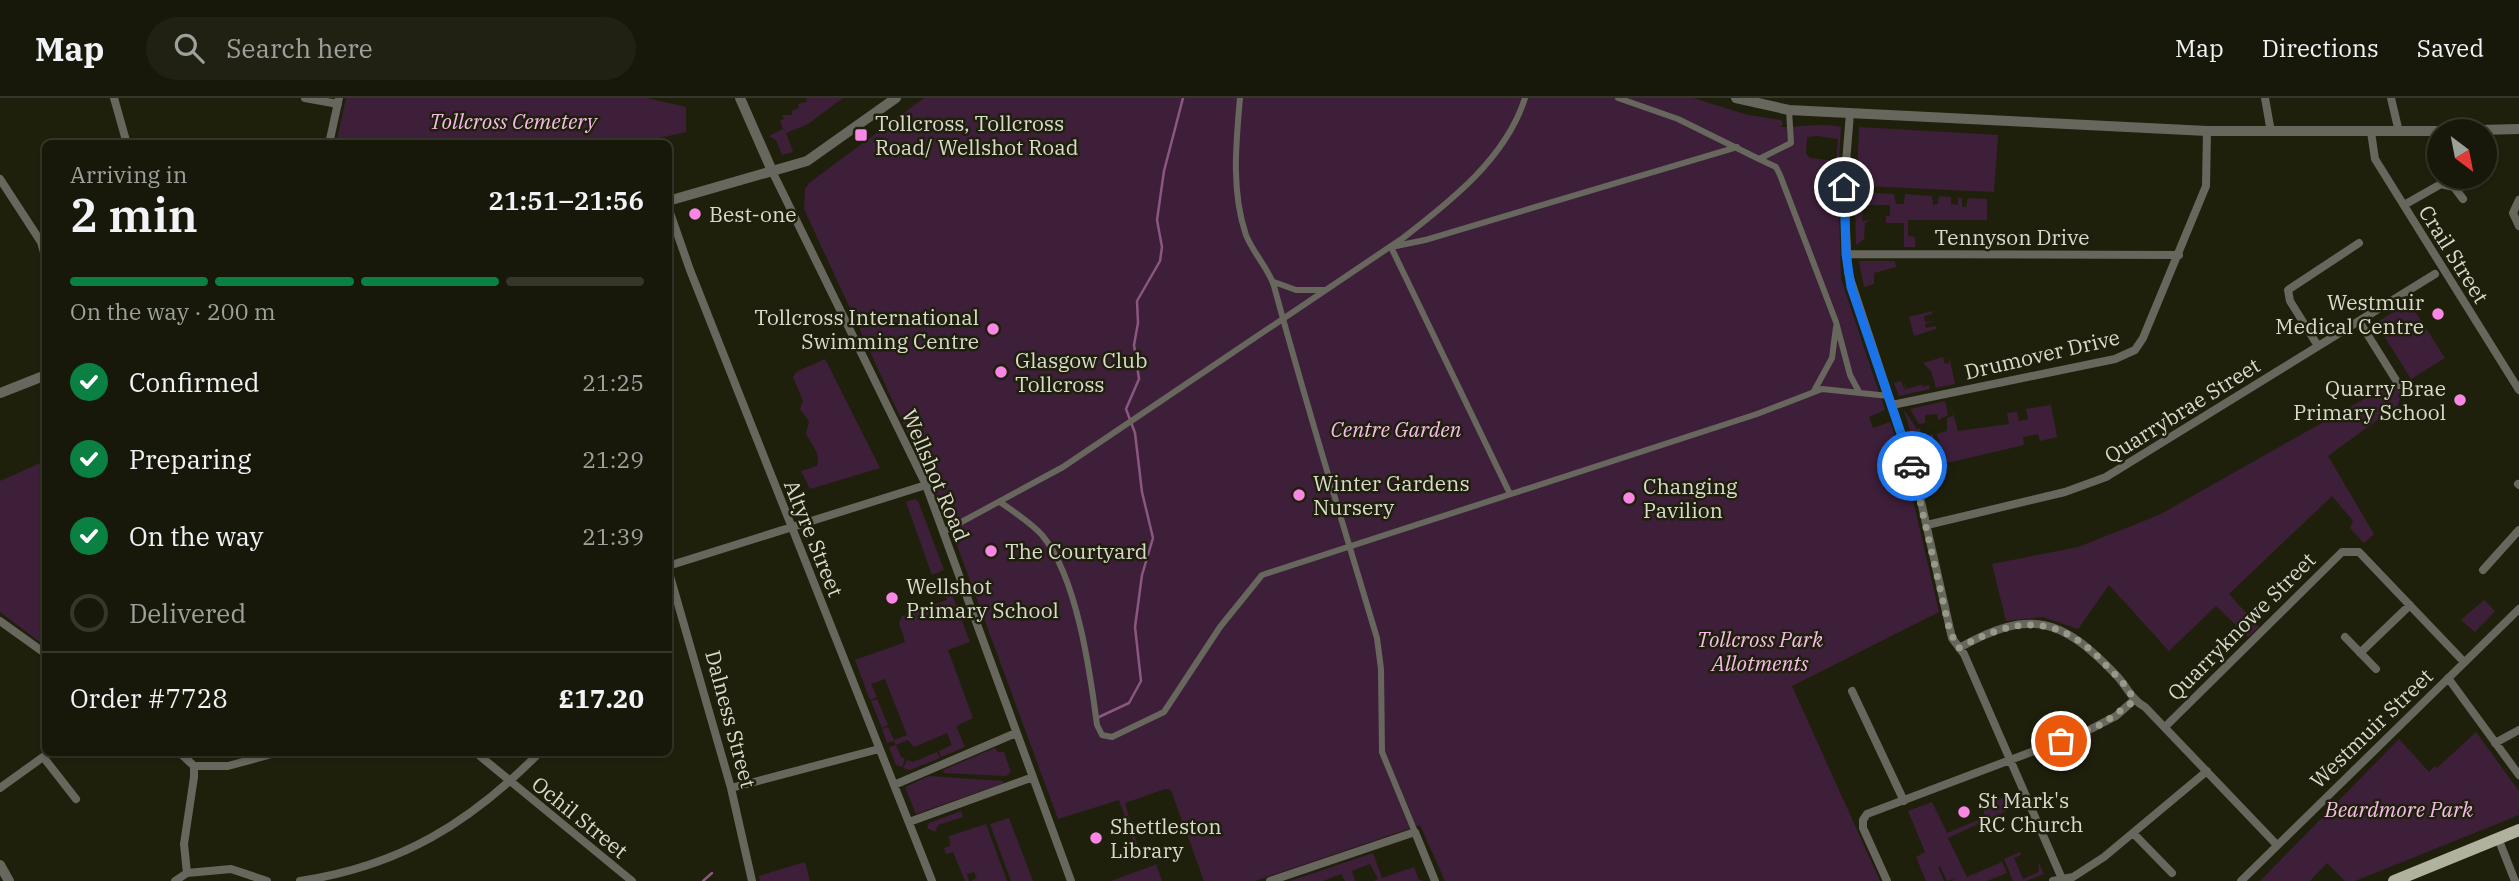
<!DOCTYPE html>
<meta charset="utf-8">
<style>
:root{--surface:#171809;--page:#202112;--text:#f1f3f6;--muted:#9ea09c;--line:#36372a;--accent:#0b8043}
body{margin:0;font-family:"IBM Plex Serif",serif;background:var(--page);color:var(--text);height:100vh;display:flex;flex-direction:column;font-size:26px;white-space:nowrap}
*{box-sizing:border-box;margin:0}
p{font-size:23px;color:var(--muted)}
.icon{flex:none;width:38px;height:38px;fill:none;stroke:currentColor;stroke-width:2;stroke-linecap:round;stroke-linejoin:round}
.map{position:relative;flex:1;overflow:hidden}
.details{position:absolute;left:42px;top:42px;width:630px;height:616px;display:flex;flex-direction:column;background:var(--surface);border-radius:10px;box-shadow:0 2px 5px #0004,0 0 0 2px var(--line)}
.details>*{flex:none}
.needle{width:46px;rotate:148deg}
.buttons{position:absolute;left:2427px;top:21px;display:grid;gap:14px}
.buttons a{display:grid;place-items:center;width:70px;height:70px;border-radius:50%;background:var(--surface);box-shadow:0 2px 5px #0004,0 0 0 2px var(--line);font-size:35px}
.pin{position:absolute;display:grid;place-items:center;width:60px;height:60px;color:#fff;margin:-30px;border:4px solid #fff;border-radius:50%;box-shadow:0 2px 7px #0007}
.courier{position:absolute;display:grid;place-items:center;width:70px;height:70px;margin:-35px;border:5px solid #1a73e8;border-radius:50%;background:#fff;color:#222;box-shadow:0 2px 9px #0007}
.summary em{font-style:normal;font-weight:600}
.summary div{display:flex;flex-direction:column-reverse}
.summary{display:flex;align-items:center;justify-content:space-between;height:119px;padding:0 28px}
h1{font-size:46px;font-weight:600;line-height:52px}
.bar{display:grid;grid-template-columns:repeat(4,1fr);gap:10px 7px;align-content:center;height:84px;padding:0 28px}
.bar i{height:9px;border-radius:5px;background:var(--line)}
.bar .current{background:var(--accent)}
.bar p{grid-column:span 4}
.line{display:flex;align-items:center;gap:18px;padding:0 28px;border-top:2px solid var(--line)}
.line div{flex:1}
ol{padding:0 28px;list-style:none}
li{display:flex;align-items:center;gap:21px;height:77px}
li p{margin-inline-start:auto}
li .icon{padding:7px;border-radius:50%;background:var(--accent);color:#fff;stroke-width:4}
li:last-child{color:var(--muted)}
li i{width:38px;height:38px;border:4px solid var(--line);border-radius:50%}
header{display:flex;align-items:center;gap:42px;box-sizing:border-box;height:98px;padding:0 35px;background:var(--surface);border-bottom:2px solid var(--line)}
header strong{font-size:33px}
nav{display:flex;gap:38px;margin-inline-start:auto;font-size:24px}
.search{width:490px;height:63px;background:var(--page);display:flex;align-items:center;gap:18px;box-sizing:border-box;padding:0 24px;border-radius:38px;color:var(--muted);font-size:26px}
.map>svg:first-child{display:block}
.green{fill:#3e1f39;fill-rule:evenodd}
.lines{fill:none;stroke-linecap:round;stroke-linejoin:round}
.stream{stroke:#89577f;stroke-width:2.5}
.pedestrian{stroke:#67675d;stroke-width:6}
.minor{stroke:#67675d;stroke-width:8}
.tertiary{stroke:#67675d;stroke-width:10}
.primary{stroke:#b0b29d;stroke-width:12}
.done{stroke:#989989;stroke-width:7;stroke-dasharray:0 12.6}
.route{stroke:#1a73e8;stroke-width:9}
.poi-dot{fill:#fa87e6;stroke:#1f200c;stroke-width:2.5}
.labels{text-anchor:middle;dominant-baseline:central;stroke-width:5;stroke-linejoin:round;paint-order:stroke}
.park-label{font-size:21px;font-style:italic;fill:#f8baeb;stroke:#1f200c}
.poi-label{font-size:21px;fill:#d9dacd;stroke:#1f200c;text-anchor:start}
.street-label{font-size:21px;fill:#d9dacd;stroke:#1f200c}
</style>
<header>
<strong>Map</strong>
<div class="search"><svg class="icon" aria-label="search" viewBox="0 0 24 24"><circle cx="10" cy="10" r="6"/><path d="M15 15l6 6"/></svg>Search here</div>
<nav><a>Map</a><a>Directions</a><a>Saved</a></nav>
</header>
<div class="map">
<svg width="2519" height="783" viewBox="0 0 2519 783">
<rect width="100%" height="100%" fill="#1f200c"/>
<!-- green -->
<path class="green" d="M 346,0 L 647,0 L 686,9 L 686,34 L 633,46 L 336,45 Z
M 806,0 L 843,0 L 808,26 L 786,35 L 793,54 L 782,57 L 776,42 L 769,38 L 783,31 L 780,23 L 784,21 L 782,17 L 793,17 L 791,13 L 799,10 L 798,6 L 807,4 Z
M 924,0 L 1693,0 L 1748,17 L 1781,22 L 1783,26 L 1780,29 C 1800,30 1820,24 1841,29 L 1838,80 L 1817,79 L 1822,86 L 1838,86 L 1841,181 L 1885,312 L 1869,319 L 1873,330 L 1890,324 L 1906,372 L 1939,514 L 1792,588 L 1880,783 L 1445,783 L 1420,727 L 1255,783 L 1204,783 L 1171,692 L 1165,691 L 1125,705 L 1140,756 L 1138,757 L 1119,702 L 1058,721 L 954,439 L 957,432 L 947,420 L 804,111 L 805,91 L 809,85 ZM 1817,38 L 1838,41 L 1836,63 L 1810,60 L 1806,56 L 1807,39 Z
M 1859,29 L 1998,37 L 1994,94 L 1864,88 L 1864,82 L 1857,81 Z
M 1856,94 L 1894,96 L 1896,106 L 1904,106 L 1905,96 L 1932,98 L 1933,107 L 1938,106 L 1939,98 L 1951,99 L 1951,106 L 1958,107 L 1958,100 L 1962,100 L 1962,109 L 1966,109 L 1968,100 L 1987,101 L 1987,122 L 1908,122 L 1908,138 L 1915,139 L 1915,149 L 1904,149 L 1904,125 L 1886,125 L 1886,118 L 1890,118 L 1890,107 L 1866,107 L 1861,101 L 1855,101 Z
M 1855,105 L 1863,109 L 1862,123 L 1870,122 L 1865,125 L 1864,141 L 1856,147 Z
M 1859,163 L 1895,163 L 1896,169 L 1874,175 L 1874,186 L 1864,189 Z
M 2409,204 L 2445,260 L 2411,281 L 2376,225 Z
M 1932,213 L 1932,216 L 1924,218 L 1925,224 L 1934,223 L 1925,226 L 1926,230 L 1936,228 L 1936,231 L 1914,238 L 1909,219 Z
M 1949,258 L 1955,286 L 1936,290 L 1931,273 L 1923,265 L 1943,259 L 1945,266 L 1949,265 Z
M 825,261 L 880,370 L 810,391 L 801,373 L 817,368 C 821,356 812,347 806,336 L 809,323 L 800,311 L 803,303 L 793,279 L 796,274 Z
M 1904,282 L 1906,291 L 1924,286 L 1921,289 L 1929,287 L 1930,291 L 1899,298 L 1894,285 L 1901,283 L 1905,293 Z
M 2389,287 L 2402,294 L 2398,307 L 2328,358 L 2374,436 L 2364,445 L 2350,430 L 2353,423 L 2332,398 L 2229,496 L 2259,529 L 2248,539 L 2216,508 L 2169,553 L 2109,487 L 2078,531 L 2043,519 L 2006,523 L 1992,466 L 2078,449 L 2159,417 Z
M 1949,302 L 1958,333 L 2009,326 L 2007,315 L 2017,314 L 2019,323 L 2028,321 L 2026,311 L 2051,307 L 2057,339 L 2040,343 L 2038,336 L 2023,339 L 2024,347 L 1921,371 L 1904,312 L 1917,331 L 1920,330 L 1922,339 L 1933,336 L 1934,346 L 1940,344 L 1936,336 L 1947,333 L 1947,320 L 1953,318 Z
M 1945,303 L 1948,317 L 1938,322 L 1937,316 L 1925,317 L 1925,325 L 1919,326 L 1910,311 Z
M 45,363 L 45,548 L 0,514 L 0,383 Z
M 915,401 L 918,403 L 944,472 L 932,477 L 906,404 Z
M 946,480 L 970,544 L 948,552 L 973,620 L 956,628 L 965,649 L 941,659 L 939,653 L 952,647 L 947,635 L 914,649 L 908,642 L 896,647 L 901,659 L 905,661 L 902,669 L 896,667 L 889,649 L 896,647 L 894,643 L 887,645 L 882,631 L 888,629 L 894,642 L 907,637 L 885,581 L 871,586 L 877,599 L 870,602 L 855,562 L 903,545 L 905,543 L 899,525 L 902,518 L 947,502 L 940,482 Z
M 2484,502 L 2495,513 L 2475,534 L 2461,522 Z
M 877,601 L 888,627 L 882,630 L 871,603 Z
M 2476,634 L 2519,693 L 2519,717 L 2355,783 L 2345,783 L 2327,765 L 2310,783 L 2260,783 L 2399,641 L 2429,674 L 2435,668 L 2437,670 Z
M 995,650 L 998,654 L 1004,654 L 1011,674 L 1006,678 L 944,675 L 943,672 Z
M 937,654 L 940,660 L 910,672 L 903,670 L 907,662 L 913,664 Z
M 929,678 L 1003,683 L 1004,685 L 916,716 L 905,689 Z
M 2009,697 L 2015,709 L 1948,740 L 1967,779 L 2002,764 L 2007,775 L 1987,783 L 1952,783 L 1956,780 L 1947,783 L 1940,768 L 1938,769 L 1944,783 L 1926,783 L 1916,759 L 1925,754 L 1908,713 L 1932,704 L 1947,735 L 1985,719 L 1982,708 Z
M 961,713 L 963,719 L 938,727 L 935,734 L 927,730 L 929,725 Z
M 1009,720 L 1033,783 L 1011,783 L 990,726 Z
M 986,726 L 1007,783 L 971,783 L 977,780 L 974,774 L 967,776 L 969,783 L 965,783 L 953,754 L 946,756 L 944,750 L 950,748 L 949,738 Z
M 2020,754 L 2021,757 L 2014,760 L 2023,781 L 2039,774 L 2038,764 L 2044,776 L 2026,783 L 2013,783 L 2004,761 Z
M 1373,755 L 1382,780 L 1414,769 L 1419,782 L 1424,783 L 1374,783 L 1378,781 L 1370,766 L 1352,773 L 1355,783 L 1345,783 L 1341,776 L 1323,783 L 1290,783 Z
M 805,764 L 810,783 L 760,783 L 759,778 Z
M 1156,766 L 1162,783 L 1111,783 L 1152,768 Z"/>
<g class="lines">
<!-- stream -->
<path class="stream" d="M 1099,619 L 1129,605 L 1141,583 L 1135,529 L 1142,477 L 1153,440 L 1142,394 L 1135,335 L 1126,311 L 1139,281 L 1134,247 L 1138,225 L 1137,203 L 1160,163 L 1162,149 L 1157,122 L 1164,73 L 1183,0
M 703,783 L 712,775"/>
<!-- pedestrian -->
<path class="pedestrian" d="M 1240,0 C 1236,45 1231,93 1246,137 C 1253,155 1269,171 1274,188 C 1306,306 1342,423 1377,540 L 1381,571 L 1382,654 L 1415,734
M 1618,0 L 1678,21 L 1759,61
M 1789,12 L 1791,45 L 1759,61 L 1776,69 L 1780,77 L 1836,224 L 1850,277 L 1859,294
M 1396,148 L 1425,142 L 1737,49
M 1391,149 L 1510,396
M 1274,184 L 1296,192 L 1324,192
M 1814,293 L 1832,260 L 1836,229
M 1000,404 C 1014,414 1030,424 1042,437 C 1077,479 1090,573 1097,627 L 1102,637 L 1112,639 L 1164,614 L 1220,529 L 1262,477 L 1757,316 L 1822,291 L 1889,298
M 943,434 L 1063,369 L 1403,140 C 1451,103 1506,60 1525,0"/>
<!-- minor -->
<path class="minor" d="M 114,0 L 127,46
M 305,0 L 338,6
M 2265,0 L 2271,34
M 2391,0 L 2399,34
M 1850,15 L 1844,89 L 1848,174 L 1915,377 L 1952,540 L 1964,556 L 2063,783
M 2371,34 L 2375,61 L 2519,292
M 329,46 L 339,0
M 773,75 L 926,387 L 1071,783
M 0,81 L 41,144 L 46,162
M 2519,102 L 2513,115 L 2519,128
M 2404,107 L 2441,86 L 2454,89 L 2463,101
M 668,109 L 690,172 L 932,783
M 1846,156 L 2179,157
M 2359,223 L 2399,287
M 2318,248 L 2290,203 L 2288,192 L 2359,145
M 1892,307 L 2115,261 L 2135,252 L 2143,240 L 2206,88 L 2207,33
M 2518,386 L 2519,387
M 1927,427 L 2065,394 L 2106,379 L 2435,176
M 668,468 L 926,387
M 668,471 L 731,690 L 752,783
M 2483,472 L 2519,432
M 0,523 L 46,556
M 2345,539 L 2376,571
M 1959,550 C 2031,509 2063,521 2117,578 C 2127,589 2132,602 2145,609 L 2276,746
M 2360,555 L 2410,507
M 2448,580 L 2519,677
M 1852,593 L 1904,703
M 2165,629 L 2342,454 L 2359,454 L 2464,564
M 2495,645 L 2519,632
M 475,654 L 632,783
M 44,660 L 76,701
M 194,668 L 228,668 L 279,654
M 894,687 L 1016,635
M 0,690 L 50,654
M 731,690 L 879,651
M 909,724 L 1033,679
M 2134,736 L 2172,775
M 2498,740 L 2515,783
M 187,775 L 231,771 L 267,783
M 175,783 L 187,775 L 184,746 L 194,679 L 194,668 L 179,654
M 300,783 C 400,768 470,725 540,654
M 1270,783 L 1415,734 L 1435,783
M 1887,783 L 1863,730 L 1863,722 L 1867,716 L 2087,633 L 2116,618 L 2134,602
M 2053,783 L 2073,779 L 2104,759 L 2207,673
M 2241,783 L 2519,511"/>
<!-- tertiary -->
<path class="tertiary" d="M 740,0 L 773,75
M 1736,0 L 1789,12 L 2207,33 L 2440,33
M 2441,33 L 2519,31
M 668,103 L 807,63 L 896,0
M 0,295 L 46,277
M 0,767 L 9,783"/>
<!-- primary -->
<path class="primary" d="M 2394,783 L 2519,732"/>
</g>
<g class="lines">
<!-- done -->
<path class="done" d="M 1912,368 L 1950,534 L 1959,550 C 2017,518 2058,516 2104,565 C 2115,577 2128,587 2134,603 L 2102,626 L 2061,643"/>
<!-- route -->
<path class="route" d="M 1844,89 L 1846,156 L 1851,189 L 1912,368"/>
</g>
<!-- markers -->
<g class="poi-dot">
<rect x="854" y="30" width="14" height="14" rx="3.5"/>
<circle cx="695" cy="116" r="7"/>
<circle cx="2438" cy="216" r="7"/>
<circle cx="993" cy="231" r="7"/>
<circle cx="1001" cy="274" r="7"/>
<circle cx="2460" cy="302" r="7"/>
<circle cx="1299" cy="397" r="7"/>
<circle cx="1629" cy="400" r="7"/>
<circle cx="991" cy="453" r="7"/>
<circle cx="892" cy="500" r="7"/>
<circle cx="1964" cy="714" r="7"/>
<circle cx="1096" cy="740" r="7"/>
</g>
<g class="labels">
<!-- park labels -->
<g class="park-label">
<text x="513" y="23">Tollcross Cemetery</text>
<text x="1396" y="331">Centre Garden</text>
<text x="1760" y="541">Tollcross Park<tspan x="1760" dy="24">Allotments</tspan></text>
<text x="2399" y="711">Beardmore Park</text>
</g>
<!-- poi labels -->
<g class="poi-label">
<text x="875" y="25">Tollcross, Tollcross<tspan x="875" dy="24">Road/ Wellshot Road</tspan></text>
<text x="709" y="116">Best-one</text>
<text x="2424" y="204" text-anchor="end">Westmuir<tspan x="2424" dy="24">Medical Centre</tspan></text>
<text x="979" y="219" text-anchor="end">Tollcross International<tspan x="979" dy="24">Swimming Centre</tspan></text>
<text x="1015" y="262">Glasgow Club<tspan x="1015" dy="24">Tollcross</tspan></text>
<text x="2446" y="290" text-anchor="end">Quarry Brae<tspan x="2446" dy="24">Primary School</tspan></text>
<text x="1313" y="385">Winter Gardens<tspan x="1313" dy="24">Nursery</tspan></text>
<text x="1643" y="388">Changing<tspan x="1643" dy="24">Pavilion</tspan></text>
<text x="1005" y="453">The Courtyard</text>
<text x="906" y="488">Wellshot<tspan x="906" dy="24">Primary School</tspan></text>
<text x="1978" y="702">St Mark's<tspan x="1978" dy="24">RC Church</tspan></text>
<text x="1110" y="728">Shettleston<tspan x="1110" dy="24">Library</tspan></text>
</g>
<!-- street labels -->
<g class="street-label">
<text x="2012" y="139">Tennyson Drive</text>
<text transform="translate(2454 156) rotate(58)">Crail Street</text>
<text transform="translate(2042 256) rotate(-13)">Drumover Drive</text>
<text transform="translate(2182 312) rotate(-32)">Quarrybrae Street</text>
<text transform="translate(936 377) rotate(67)">Wellshot Road</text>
<text transform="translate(814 440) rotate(68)">Altyre Street</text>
<text transform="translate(2241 528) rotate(-45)">Quarryknowe Street</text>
<text transform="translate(731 621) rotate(75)">Dalness Street</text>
<text transform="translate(2371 630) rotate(-44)">Westmuir Street</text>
<text transform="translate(580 719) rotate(39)">Ochil Street</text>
</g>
</g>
</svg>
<div class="buttons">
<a><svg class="needle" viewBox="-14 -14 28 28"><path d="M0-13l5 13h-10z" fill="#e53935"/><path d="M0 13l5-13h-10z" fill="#9ea09c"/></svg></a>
</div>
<div class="pin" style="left:2061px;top:643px;background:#ea580c"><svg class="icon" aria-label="bag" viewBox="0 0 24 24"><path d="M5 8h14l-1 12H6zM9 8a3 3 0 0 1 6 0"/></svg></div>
<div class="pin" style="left:1844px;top:89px;background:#1f2937"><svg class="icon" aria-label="home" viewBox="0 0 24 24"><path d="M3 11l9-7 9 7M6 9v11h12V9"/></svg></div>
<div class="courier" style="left:1912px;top:368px"><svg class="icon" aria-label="car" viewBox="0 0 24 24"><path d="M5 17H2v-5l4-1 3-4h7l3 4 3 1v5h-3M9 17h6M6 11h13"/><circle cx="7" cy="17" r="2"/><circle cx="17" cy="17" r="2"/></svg></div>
<section class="details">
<div class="summary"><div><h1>2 min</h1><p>Arriving in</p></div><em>21:51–21:56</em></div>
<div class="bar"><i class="current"></i><i class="current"></i><i class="current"></i><i></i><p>On the way · 200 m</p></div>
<ol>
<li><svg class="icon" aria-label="check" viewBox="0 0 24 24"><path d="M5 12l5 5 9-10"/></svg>Confirmed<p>21:25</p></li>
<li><svg class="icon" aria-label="check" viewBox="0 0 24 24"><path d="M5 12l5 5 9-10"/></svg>Preparing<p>21:29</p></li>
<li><svg class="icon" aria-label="check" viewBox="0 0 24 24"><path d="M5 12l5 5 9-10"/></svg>On the way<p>21:39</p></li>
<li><i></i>Delivered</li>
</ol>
<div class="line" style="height:91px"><div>Order #7728</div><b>£17.20</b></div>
</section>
</div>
